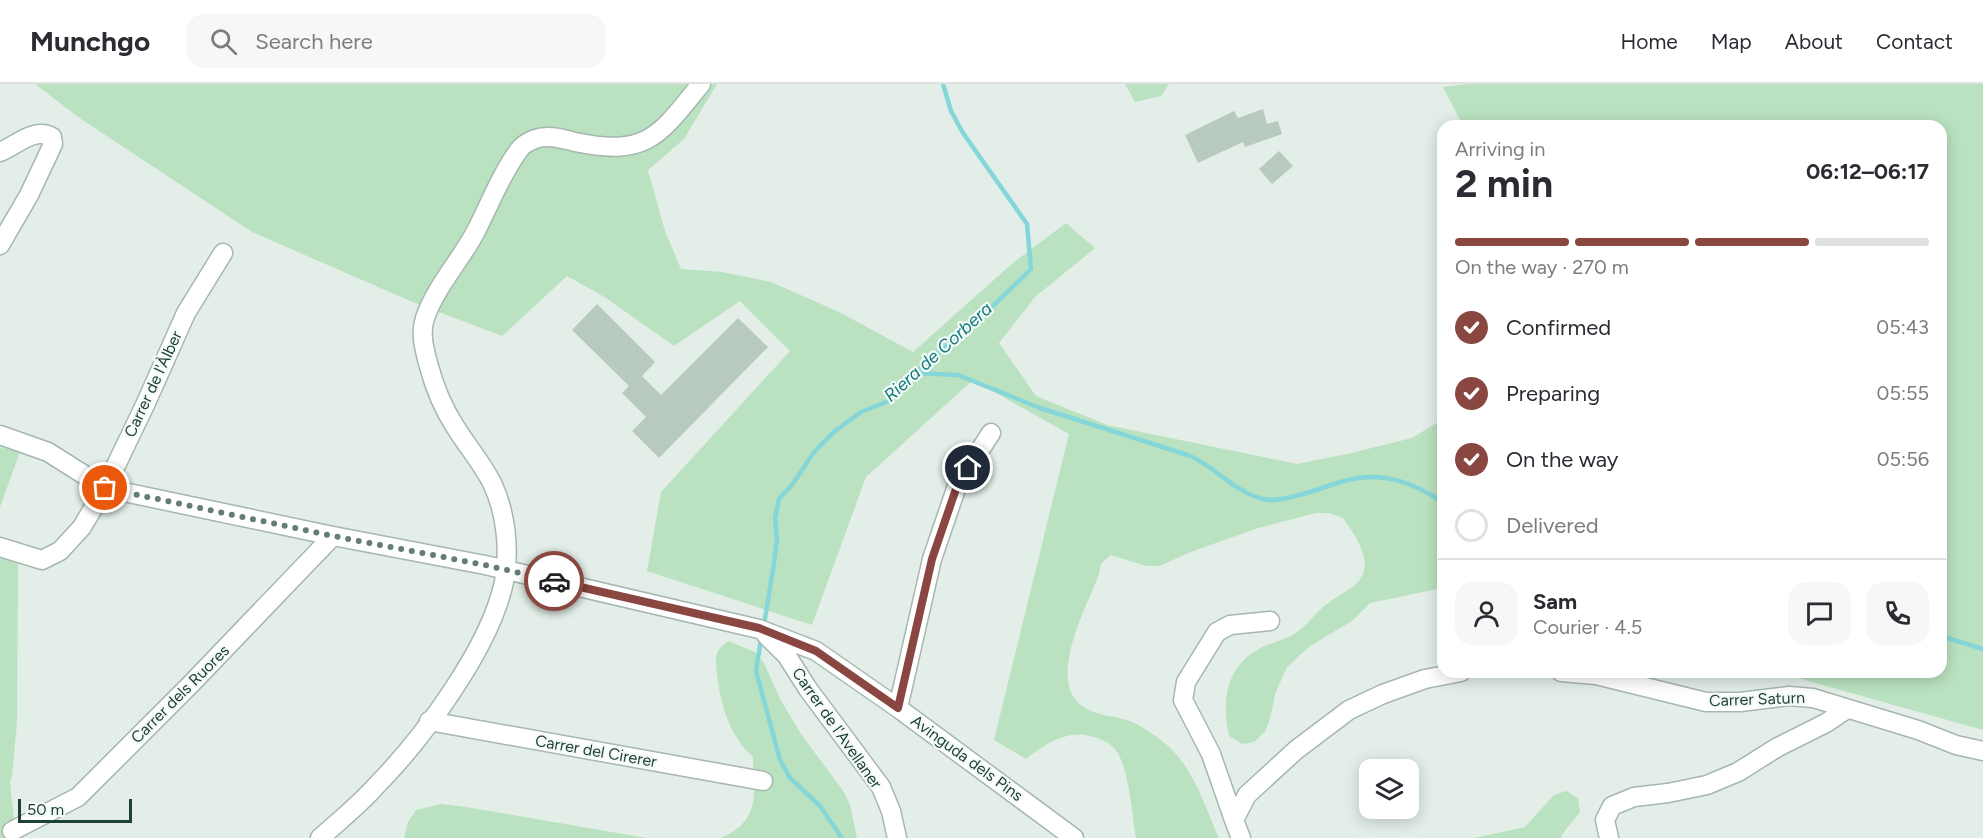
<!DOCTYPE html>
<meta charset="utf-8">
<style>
:root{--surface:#fff;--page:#f7f7f7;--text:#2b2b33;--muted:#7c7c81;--line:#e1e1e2;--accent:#8a4640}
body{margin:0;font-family:Figtree,sans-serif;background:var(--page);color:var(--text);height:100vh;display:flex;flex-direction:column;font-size:22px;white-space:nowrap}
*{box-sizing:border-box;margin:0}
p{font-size:20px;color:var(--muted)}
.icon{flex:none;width:33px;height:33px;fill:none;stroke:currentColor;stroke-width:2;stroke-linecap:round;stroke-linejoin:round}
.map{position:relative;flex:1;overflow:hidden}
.panel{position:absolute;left:1437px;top:36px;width:510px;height:558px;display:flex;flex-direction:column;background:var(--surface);border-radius:18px;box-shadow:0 3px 15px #0003}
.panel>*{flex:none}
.controls{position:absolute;left:1359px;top:675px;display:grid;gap:12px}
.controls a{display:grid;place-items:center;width:60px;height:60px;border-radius:12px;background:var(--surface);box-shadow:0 3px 15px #0003;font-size:30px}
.scale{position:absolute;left:18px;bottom:15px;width:114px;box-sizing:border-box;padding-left:6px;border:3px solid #204235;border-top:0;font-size:16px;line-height:21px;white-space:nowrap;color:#204235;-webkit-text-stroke:4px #f4faf6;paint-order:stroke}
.pin{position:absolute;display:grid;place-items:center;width:51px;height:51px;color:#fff;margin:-26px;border:3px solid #fff;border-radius:50%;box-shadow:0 2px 6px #0007}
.courier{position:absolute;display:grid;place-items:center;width:60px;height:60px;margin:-30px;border:4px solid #8a4640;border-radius:50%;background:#fff;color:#222;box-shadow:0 2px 8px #0007}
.headline em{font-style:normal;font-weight:700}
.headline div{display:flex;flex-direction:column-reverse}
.headline{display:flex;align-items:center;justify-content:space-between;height:102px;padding:0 18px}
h1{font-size:39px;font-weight:700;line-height:45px}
.bar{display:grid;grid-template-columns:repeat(4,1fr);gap:9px 6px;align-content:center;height:72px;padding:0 18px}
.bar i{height:8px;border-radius:4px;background:var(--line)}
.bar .active{background:var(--accent)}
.bar p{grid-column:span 4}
.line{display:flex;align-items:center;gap:15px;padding:0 18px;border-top:2px solid var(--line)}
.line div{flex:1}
.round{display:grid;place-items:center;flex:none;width:63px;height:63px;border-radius:18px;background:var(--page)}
ol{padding:0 18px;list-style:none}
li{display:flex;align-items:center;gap:18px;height:66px}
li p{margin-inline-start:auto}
li .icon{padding:6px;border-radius:50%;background:var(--accent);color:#fff;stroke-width:4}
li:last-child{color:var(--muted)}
li i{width:33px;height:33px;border:3px solid var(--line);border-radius:50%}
header{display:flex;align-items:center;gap:36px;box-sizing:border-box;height:84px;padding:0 30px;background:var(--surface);border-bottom:2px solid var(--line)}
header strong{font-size:28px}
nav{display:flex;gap:33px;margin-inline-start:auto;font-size:21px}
.search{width:420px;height:54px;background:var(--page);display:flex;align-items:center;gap:15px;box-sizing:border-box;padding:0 21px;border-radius:18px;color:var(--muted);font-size:22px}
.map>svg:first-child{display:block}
.green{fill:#bae2c0}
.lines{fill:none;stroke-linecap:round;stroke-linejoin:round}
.stream{stroke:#85d6d9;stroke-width:4.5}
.building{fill:#b8cac0}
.minor-casing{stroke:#a5b7af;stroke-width:21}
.tertiary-casing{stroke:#a5b7af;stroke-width:21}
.minor{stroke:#fff;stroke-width:18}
.tertiary{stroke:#fff;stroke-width:18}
.done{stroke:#647e74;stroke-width:6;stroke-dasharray:0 10.8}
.route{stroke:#8a4640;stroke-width:8}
.labels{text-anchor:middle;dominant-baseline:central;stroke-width:4.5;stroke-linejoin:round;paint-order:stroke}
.street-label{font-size:16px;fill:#204235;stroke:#f4faf6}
.water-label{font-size:18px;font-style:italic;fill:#137a7f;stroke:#f4faf6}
</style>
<header>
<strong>Munchgo</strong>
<div class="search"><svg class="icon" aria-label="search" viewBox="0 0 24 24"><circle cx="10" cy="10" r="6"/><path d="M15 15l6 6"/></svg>Search here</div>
<nav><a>Home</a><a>Map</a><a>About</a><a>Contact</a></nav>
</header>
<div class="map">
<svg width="1983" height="754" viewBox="0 0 1983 754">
<rect width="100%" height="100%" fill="#e3eee8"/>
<!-- green -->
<path class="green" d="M 35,0 L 717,0 L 684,55 L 648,86 L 665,147 L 681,185 L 722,188 L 771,198 L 839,228 L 913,268 L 1014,178 L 1066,139 L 1095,164 L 1035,213 L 999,259 L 1036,312 L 1107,341 L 1297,380 L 1351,369 L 1412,354 L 1443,335 L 1443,504 L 1370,519 L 1352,537 L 1310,562 L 1287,583 L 1275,610 L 1270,635 L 1265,648 L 1254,658 L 1242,660 L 1229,652 C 1222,620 1225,584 1257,566 C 1268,560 1280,557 1291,552 C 1304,545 1311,534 1322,524 C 1332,515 1345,509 1356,500 C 1377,480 1355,452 1343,434 L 1329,429 L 1316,429 L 1258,444 L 1188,469 L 1160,482 L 1146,482 L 1111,471 L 1101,480 L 1098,493 C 1086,524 1043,603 1087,625 C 1100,632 1114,632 1127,636 C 1138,640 1152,649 1162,657 C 1193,680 1204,721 1219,754 L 1136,754 C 1132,732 1129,680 1114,664 C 1107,656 1095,653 1085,651 C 1063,648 1043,662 1026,675 L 994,656 L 1069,350 L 973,296 L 866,393 L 812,541 L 647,487 L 661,408 L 790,267 L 740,217 L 674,262 L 606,214 L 567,192 L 502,252 L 415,219 L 252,148 L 81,35 Z
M 1125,0 L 1169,0 L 1161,12 L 1135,18 Z
M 1468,0 L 1983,0 L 1983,646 L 1776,588 L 1941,588 L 1941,42 L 1463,42 L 1443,3 Z
M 0,363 L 20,368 L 0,423 Z
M 0,473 L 18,479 L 17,639 L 12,692 L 10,699 L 16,754 L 0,754 Z
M 728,557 L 755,568 L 764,579 L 780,615 L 801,650 L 844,708 L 850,721 L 857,754 L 721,754 C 761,736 754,711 753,673 C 729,651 721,622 717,590 C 716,583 715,574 718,567 C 720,563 725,560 728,557 Z
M 1566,707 L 1578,714 L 1580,728 C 1575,736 1564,745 1561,754 L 1474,754 L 1525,743 L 1554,711 Z
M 441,720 L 466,723 L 647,754 L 404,754 L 408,738 L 416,726 Z"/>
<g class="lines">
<!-- stream -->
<path class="stream" d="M 915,289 L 958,291 L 1040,324 L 1188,371 C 1215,382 1234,408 1263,415 C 1275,418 1287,414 1299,411 C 1316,407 1331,400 1348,396 C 1382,387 1416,399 1443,419
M 764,541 L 774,479 L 777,455 L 775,434 L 779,415 L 792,401 L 814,368 L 835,347 L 861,328 L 891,316 L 915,289 L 993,222 L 1031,185 L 1027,140 L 963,49 L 951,27 L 943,0
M 1941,552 L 1983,565
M 761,555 L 756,587 L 780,676 L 790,694 L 820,722 L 842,754"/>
</g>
<!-- building -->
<path class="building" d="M 1263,25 L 1267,40 L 1278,37 L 1282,50 L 1245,63 L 1243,58 L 1198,79 L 1185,51 L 1234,27 L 1238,34 Z
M 1279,67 L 1293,82 L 1272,100 L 1259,85 Z
M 597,220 L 655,278 L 642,292 L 661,311 L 738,234 L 768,263 L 659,374 L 632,347 L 646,333 L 622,309 L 629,302 L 572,246 Z"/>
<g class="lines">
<defs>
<path id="minor" d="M 0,68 C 17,61 34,43 52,53 L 53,60 L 29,111 L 0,161
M 0,351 L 48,368 L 105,404 L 333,452 L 485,481 L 759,545 L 816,567 L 898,624 L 1074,754
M 0,463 L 42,476 L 60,467 L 82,443 L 105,404 L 145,321 L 186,229 L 223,169
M 766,551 L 787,572 L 808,605 L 881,703 L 891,727 L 897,754
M 1561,588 L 1596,591 L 1706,618 L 1740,618 L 1789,612 L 1813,614 L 1918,646 L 1956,661 L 1983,667
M 898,624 L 932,475 L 957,402 L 991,349
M 429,637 L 763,697
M 1234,736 L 1211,670 L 1183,616 L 1186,598 L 1217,548 L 1230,541 L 1270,537
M 12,747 L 78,713 L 191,600 L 333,452
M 1241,754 L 1234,736 L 1247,711 L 1296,666 L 1349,626 L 1383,610 L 1425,595 L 1461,588
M 1609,754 L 1605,736 L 1612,722 L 1634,713 L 1668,709 L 1707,701 L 1738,688 L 1778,663 L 1826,639 L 1847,625"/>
<path id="tertiary" d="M 320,754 C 339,737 359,721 376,702 C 423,654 490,564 504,498 C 510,466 506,428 492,399 C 482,379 467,362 456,344 C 442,323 434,302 428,279 C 424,264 420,249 425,234 C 436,202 461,176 476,147 C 490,120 501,90 519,66 C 522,61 530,57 535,55 C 548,50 563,55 575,58 C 647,73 659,52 701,0"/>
</defs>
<!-- minor casing -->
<use href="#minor" class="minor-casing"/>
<!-- tertiary casing -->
<use href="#tertiary" class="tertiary-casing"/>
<!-- minor -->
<use href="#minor" class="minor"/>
<!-- tertiary -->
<use href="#tertiary" class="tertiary"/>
</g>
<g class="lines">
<!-- done -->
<path class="done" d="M 105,404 L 333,452 L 485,481 L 554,497"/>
<!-- route -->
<path class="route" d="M 554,497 L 759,544 L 816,567 L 898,624 L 932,475 L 957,402 L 968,384"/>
</g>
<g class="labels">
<!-- street labels -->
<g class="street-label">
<text transform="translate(153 300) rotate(-65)">Carrer de l'Àlber</text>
<text transform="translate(180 610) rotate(-45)">Carrer dels Ruores</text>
<text transform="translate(1757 615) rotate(-2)">Carrer Saturn</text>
<text transform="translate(837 644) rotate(55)">Carrer de l'Avellaner</text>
<text transform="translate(596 667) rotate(10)">Carrer del Cirerer</text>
<text transform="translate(967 674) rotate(36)">Avinguda dels Pins</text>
</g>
<!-- water labels -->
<g class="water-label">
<text transform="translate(938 268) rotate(-42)">Riera de Corbera</text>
</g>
</g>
</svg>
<div class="controls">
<a><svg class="icon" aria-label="layers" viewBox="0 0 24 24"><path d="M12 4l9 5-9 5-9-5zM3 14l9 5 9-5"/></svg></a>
</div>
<div class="scale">50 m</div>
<div class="pin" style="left:105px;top:404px;background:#ea580c"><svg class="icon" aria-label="bag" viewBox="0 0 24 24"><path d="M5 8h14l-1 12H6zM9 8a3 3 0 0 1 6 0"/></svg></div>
<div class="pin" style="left:968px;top:384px;background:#1f2937"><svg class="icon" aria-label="home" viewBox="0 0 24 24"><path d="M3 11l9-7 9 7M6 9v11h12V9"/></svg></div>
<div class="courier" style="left:554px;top:497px"><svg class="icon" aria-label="car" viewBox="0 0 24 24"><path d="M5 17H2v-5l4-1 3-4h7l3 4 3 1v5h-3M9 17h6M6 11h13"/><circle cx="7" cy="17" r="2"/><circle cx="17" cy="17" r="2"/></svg></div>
<section class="panel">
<div class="headline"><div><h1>2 min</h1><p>Arriving in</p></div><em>06:12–06:17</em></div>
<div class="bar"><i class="active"></i><i class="active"></i><i class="active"></i><i></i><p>On the way · 270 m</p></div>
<ol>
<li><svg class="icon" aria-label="check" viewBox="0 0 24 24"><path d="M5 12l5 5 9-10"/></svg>Confirmed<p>05:43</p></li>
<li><svg class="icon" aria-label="check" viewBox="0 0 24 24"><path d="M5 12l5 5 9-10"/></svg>Preparing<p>05:55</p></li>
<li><svg class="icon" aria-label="check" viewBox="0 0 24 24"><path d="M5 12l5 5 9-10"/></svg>On the way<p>05:56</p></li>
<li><i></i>Delivered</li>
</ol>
<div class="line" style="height:108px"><a class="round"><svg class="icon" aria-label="person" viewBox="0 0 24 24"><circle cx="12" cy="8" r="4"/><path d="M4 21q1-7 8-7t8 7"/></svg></a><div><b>Sam</b><p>Courier · 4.5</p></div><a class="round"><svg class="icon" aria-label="chat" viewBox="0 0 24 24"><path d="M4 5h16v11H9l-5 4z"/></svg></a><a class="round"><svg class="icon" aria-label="phone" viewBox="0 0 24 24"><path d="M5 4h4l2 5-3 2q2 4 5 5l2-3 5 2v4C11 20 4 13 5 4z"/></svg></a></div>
</section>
</div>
